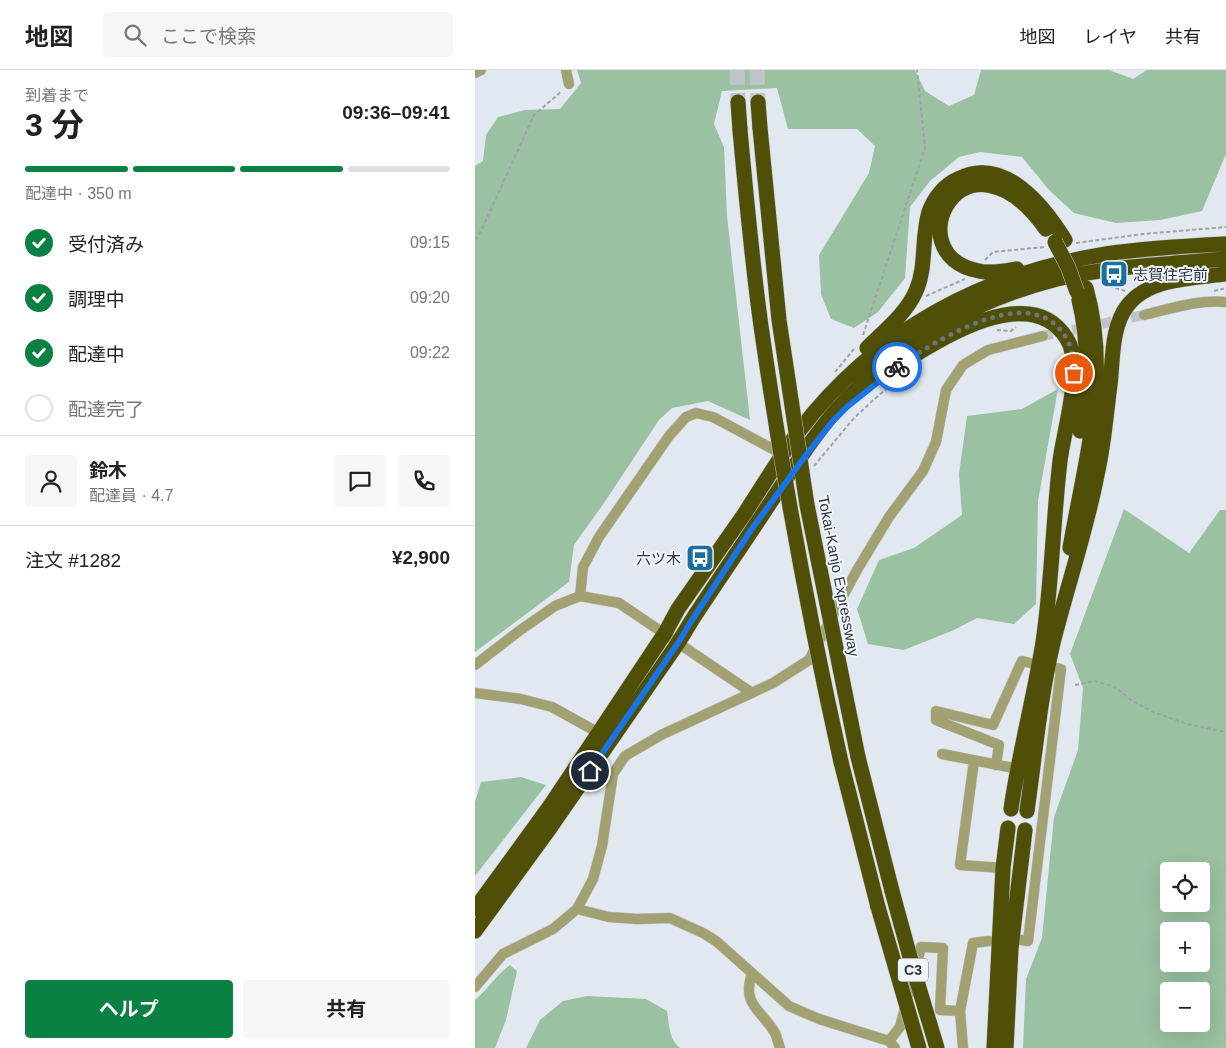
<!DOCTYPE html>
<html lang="ja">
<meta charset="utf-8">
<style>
:root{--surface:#fff;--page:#f6f6f6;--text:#222;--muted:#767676;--line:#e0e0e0;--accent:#0b8043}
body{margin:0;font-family:Helvetica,"Noto Sans JP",sans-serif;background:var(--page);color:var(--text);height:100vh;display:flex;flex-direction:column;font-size:19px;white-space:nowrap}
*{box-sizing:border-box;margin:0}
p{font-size:16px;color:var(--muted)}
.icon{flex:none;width:28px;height:28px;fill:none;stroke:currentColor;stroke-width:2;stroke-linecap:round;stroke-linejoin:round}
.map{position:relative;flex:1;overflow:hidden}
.details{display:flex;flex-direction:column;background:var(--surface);width:475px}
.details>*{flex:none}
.buttons{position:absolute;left:685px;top:792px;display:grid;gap:10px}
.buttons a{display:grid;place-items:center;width:50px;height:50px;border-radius:5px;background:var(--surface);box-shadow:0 5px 20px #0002;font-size:25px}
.pin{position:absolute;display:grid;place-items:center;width:42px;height:42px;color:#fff;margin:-21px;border:2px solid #fff;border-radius:50%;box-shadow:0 1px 5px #0007}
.courier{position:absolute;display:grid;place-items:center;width:50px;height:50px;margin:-25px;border:4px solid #1a73e8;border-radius:50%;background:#fff;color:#222;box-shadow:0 1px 6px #0007}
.overview em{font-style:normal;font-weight:700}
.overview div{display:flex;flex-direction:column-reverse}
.overview{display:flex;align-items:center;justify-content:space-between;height:85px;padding:0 25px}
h1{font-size:32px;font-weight:700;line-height:38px}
.bar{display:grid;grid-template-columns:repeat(4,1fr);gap:8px 5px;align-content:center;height:60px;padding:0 25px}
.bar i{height:6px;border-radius:4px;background:var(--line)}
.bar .selected{background:var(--accent)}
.bar p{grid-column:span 4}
.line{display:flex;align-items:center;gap:12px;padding:0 25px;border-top:1px solid var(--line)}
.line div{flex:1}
.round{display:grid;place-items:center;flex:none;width:52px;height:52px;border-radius:5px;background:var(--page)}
ol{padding:0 25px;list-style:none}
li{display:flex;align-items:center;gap:15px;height:55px}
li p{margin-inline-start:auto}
li .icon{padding:5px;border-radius:50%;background:var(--accent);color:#fff;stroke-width:4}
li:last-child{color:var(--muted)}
li i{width:28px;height:28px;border:2px solid var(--line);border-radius:50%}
.primary-button{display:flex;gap:10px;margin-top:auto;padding:10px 25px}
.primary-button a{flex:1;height:58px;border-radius:5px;background:var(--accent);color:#fff;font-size:20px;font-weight:700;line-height:58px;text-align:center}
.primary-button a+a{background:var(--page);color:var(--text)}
header{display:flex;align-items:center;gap:30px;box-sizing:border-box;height:70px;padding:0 25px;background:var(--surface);border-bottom:1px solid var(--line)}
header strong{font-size:24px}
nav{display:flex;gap:28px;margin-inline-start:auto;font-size:18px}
.search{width:350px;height:45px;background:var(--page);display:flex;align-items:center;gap:12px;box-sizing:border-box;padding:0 18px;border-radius:5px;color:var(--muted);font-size:19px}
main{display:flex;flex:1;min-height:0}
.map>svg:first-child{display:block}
.green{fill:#9ac1a1;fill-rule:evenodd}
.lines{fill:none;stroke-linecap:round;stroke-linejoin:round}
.minor-tunnel{stroke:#bfc4ca;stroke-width:10;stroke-dasharray:10 5;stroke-linecap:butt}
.highway-tunnel{stroke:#bfc4ca;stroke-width:15;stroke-dasharray:15 8;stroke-linecap:butt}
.minor-casing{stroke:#bfc4ca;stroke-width:11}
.highway-casing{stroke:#bfc4ca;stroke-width:16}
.path{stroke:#9ea3a8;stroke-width:2;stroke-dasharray:4 2.5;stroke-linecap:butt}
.minor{stroke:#a1a172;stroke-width:10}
.highway{stroke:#504f08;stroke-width:15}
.highway-bridge-casing{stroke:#bfc4ca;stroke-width:16;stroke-linecap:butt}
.highway-bridge{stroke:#504f08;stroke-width:15}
.done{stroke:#707478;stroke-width:5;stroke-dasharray:0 9}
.route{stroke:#1a73e8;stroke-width:6}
.labels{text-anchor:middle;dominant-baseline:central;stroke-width:4;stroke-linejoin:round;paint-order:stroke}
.shield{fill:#eff5fc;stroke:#6b6f73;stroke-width:1}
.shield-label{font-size:14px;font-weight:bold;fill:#333538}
.poi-label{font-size:15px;fill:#333538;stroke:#eff5fc;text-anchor:start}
.street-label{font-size:15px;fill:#333538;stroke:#eff5fc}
</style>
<header>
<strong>地図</strong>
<div class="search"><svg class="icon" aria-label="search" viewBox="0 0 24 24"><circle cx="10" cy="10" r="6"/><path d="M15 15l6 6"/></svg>ここで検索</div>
<nav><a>地図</a><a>レイヤ</a><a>共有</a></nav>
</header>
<main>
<section class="details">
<div class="overview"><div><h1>3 分</h1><p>到着まで</p></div><em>09:36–09:41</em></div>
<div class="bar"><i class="selected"></i><i class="selected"></i><i class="selected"></i><i></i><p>配達中 · 350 m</p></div>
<ol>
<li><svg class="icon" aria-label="check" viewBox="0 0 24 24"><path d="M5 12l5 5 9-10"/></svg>受付済み<p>09:15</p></li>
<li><svg class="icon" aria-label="check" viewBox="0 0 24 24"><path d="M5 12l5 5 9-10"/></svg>調理中<p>09:20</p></li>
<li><svg class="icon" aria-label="check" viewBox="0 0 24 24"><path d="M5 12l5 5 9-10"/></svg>配達中<p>09:22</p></li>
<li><i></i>配達完了</li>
</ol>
<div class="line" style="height:90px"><a class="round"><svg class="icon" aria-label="person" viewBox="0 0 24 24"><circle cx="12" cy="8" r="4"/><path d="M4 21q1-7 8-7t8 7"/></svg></a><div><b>鈴木</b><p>配達員 · 4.7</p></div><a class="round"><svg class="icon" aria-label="chat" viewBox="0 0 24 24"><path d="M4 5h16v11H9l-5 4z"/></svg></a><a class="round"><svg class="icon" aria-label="phone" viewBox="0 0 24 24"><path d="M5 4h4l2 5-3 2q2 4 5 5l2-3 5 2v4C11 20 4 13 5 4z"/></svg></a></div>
<div class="line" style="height:65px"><div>注文 #1282</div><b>¥2,900</b></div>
<div class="primary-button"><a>ヘルプ</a><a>共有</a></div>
</section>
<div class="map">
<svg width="751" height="978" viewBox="0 0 751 978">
<rect width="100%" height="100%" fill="#e2e8ef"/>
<!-- green -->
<path class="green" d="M 102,0 L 440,0 L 450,21 L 474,36 L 499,25 L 506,0 L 634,0 L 658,9 L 672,0 L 751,0 L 751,84 L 727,141 L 685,150 L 641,153 L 599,143 L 574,120 L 547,87 L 505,82 L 484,87 L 455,111 L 435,137 L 430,208 L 403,242 L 379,258 L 356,249 L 346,224 L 344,185 L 394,103 L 400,76 L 382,59 L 313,59 L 302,18 L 247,21 L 239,54 L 249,77 L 252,146 L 275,350 L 233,331 L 197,338 L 184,350 L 129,433 L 99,475 L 94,512 L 0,582 L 0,96 L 8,91 L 11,65 L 23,47 L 50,40 L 85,39 L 106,13 Z
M 583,319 L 563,431 L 561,534 L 539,554 L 502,548 L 479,560 L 429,580 L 393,574 L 382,539 L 404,490 L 439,478 L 487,445 L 484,404 L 492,346 L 547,339 Z
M 649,439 L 714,483 L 745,440 L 751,440 L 751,978 L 548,978 L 551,909 L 567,868 L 579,747 L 603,680 L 608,618 L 595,584 ZM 694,801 L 726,801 L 726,834 L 694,834 ZM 694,861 L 726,861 L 726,894 L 694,894 ZM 694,921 L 726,921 L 726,954 L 694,954 Z
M 46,707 L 71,715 L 0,806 L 0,732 L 6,712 Z
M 35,895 L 42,901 L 31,950 L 20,978 L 0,978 L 0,930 C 13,919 22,904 35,895 Z
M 112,926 L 171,929 L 192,941 C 194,954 194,970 205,978 L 51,978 L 65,950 L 88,931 Z"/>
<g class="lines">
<!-- minor-tunnel -->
<path class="minor-tunnel" d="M 568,266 L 669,245"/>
<!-- highway-tunnel -->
<path class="highway-tunnel" d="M 262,0 L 263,32
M 282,0 L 283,32"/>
<defs>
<path id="minor" d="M 91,0 L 94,14
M 0,3 L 6,0
M 669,245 C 695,239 724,229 751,232
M 105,526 L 108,497 L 124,467 L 194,366 L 211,347 L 221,343 L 238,347 L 307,384
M 0,595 L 44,561 L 80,536 L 105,526 L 144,533 L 277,623
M 0,623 L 46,629 L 77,637 L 124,663
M 467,684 L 549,700
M 499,691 L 485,795 L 528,798
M 521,695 L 524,675 L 461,650 L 461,641 L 518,655 L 547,591 L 555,593
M 102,839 L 134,847 L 162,849 L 195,848 L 228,863 L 241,871 L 314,936 L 344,949 L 414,971 L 420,978
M 546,870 L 553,871 L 586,599 L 582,598
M 277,904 C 266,935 287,940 300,963 C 302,967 303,973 305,978
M 0,917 L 28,884 L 78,859 L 102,839 L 118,809 L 127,776 L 138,704 L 150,686 L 186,665 L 298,613 L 334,590 L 382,500 L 414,447 L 448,401 L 461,372 L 471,320 L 488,295 L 513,280 L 568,266
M 414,971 L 425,957 L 446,877 L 468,878 L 465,940 L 485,941
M 488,978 L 485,941 L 498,873 L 514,871"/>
<path id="highway" d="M 263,32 L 265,60
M 283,32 L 285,58
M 542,199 C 530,201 516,204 504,201 C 418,185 489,45 571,159
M 604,230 C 615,274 613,317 605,361
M 392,278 C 409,261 431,244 441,221 C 452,196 446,168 454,142 C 459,128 469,115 483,109 C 529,85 569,136 590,170
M 424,295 C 464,269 556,210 592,269 C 609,296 589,359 585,391 C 578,451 577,512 568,572 C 559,628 544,683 536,739
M 595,478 C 610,390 636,306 611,218
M 383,687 L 417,821
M 366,692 L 403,837
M 552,741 C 560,685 565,628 578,573 C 592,517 611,462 622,405 C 629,375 631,345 635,315 C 638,290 636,256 653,235 C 674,208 719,208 751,204
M 0,839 L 75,736 L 190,563 L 203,539 C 225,507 248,475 270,443 C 288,415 305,387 324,361 C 400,261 507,204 631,184 C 670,178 711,176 751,174
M 0,861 L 75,758 L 203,573 L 217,550 C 243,510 271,470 297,430 C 318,399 338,366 363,338 C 421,274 499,230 582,209 C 637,196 695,194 751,189
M 519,978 L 528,798 L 533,758
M 531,978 L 536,878 L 550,760"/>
</defs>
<!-- minor casing -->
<use href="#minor" class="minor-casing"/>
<!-- highway casing -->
<use href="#highway" class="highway-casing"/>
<!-- path -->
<path class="path" d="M 0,170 L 7,159 L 59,45 L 87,21
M 601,173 L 668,164 L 751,157
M 510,190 L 518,182 L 569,177
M 628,214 L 650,221
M 739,221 L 751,218
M 451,226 L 490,209
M 522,260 L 536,261 L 541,257
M 388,265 L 450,78 L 442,0
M 360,302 L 379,279
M 339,396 L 379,348 L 405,324 L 430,306
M 600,615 L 619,611 L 637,616 L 644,620 L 657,631 L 678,642 L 712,654 L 751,662"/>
<!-- minor -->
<use href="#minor" class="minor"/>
<!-- highway -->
<use href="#highway" class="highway"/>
<defs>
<path id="highway-bridge" d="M 285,58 L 304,250 L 332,435 L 383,687
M 265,60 C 271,126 277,191 286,256 C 307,403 334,548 366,692
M 580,172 L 593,197 L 602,222
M 417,821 L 438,898 L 462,978
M 403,837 L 444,978"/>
</defs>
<!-- highway-bridge casing -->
<use href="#highway-bridge" class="highway-bridge-casing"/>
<!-- highway-bridge -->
<use href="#highway-bridge" class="highway-bridge"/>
</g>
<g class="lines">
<!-- done -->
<path class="done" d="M 422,297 C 458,273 543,217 583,257 C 596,271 599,285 599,303"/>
<!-- route -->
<path class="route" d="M 115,701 L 203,573 L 217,550 L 276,460 L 331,385 L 357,352 L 372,337 L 422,297"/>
</g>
<!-- icons -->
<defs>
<symbol id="bus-square" viewBox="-11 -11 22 22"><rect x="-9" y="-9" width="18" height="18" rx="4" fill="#1b6e9f" stroke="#eff5fc"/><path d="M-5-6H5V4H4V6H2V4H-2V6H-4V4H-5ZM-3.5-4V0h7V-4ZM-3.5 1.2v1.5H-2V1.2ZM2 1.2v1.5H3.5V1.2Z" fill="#fff"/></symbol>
</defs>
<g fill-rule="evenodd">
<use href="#bus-square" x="623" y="188" width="32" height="32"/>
<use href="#bus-square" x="209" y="472" width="32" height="32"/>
</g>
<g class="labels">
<!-- shield labels -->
<rect class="shield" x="423" y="888.5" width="30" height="23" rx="4"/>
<g class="shield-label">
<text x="438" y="900">C3</text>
</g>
<!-- poi labels -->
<g class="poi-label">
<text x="658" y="204">志賀住宅前</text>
<text x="206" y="488" text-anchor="end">六ツ木</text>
</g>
<!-- street labels -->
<g class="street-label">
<text transform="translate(364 506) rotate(79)">Tokai-Kanjo Expressway</text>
</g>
</g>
</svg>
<div class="buttons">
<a><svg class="icon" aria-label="locate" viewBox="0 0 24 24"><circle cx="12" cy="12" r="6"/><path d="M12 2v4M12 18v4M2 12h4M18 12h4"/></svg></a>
<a>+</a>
<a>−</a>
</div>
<div class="pin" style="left:599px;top:303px;background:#ea580c"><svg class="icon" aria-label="bag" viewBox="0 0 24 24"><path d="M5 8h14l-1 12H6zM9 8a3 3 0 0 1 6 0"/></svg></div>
<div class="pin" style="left:115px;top:701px;background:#1f2937"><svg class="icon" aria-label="home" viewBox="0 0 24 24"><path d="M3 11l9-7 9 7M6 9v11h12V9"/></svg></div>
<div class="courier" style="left:422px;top:297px"><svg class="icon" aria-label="bike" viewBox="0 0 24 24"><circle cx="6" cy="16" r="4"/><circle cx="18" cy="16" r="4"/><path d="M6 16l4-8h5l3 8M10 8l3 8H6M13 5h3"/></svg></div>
</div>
</main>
